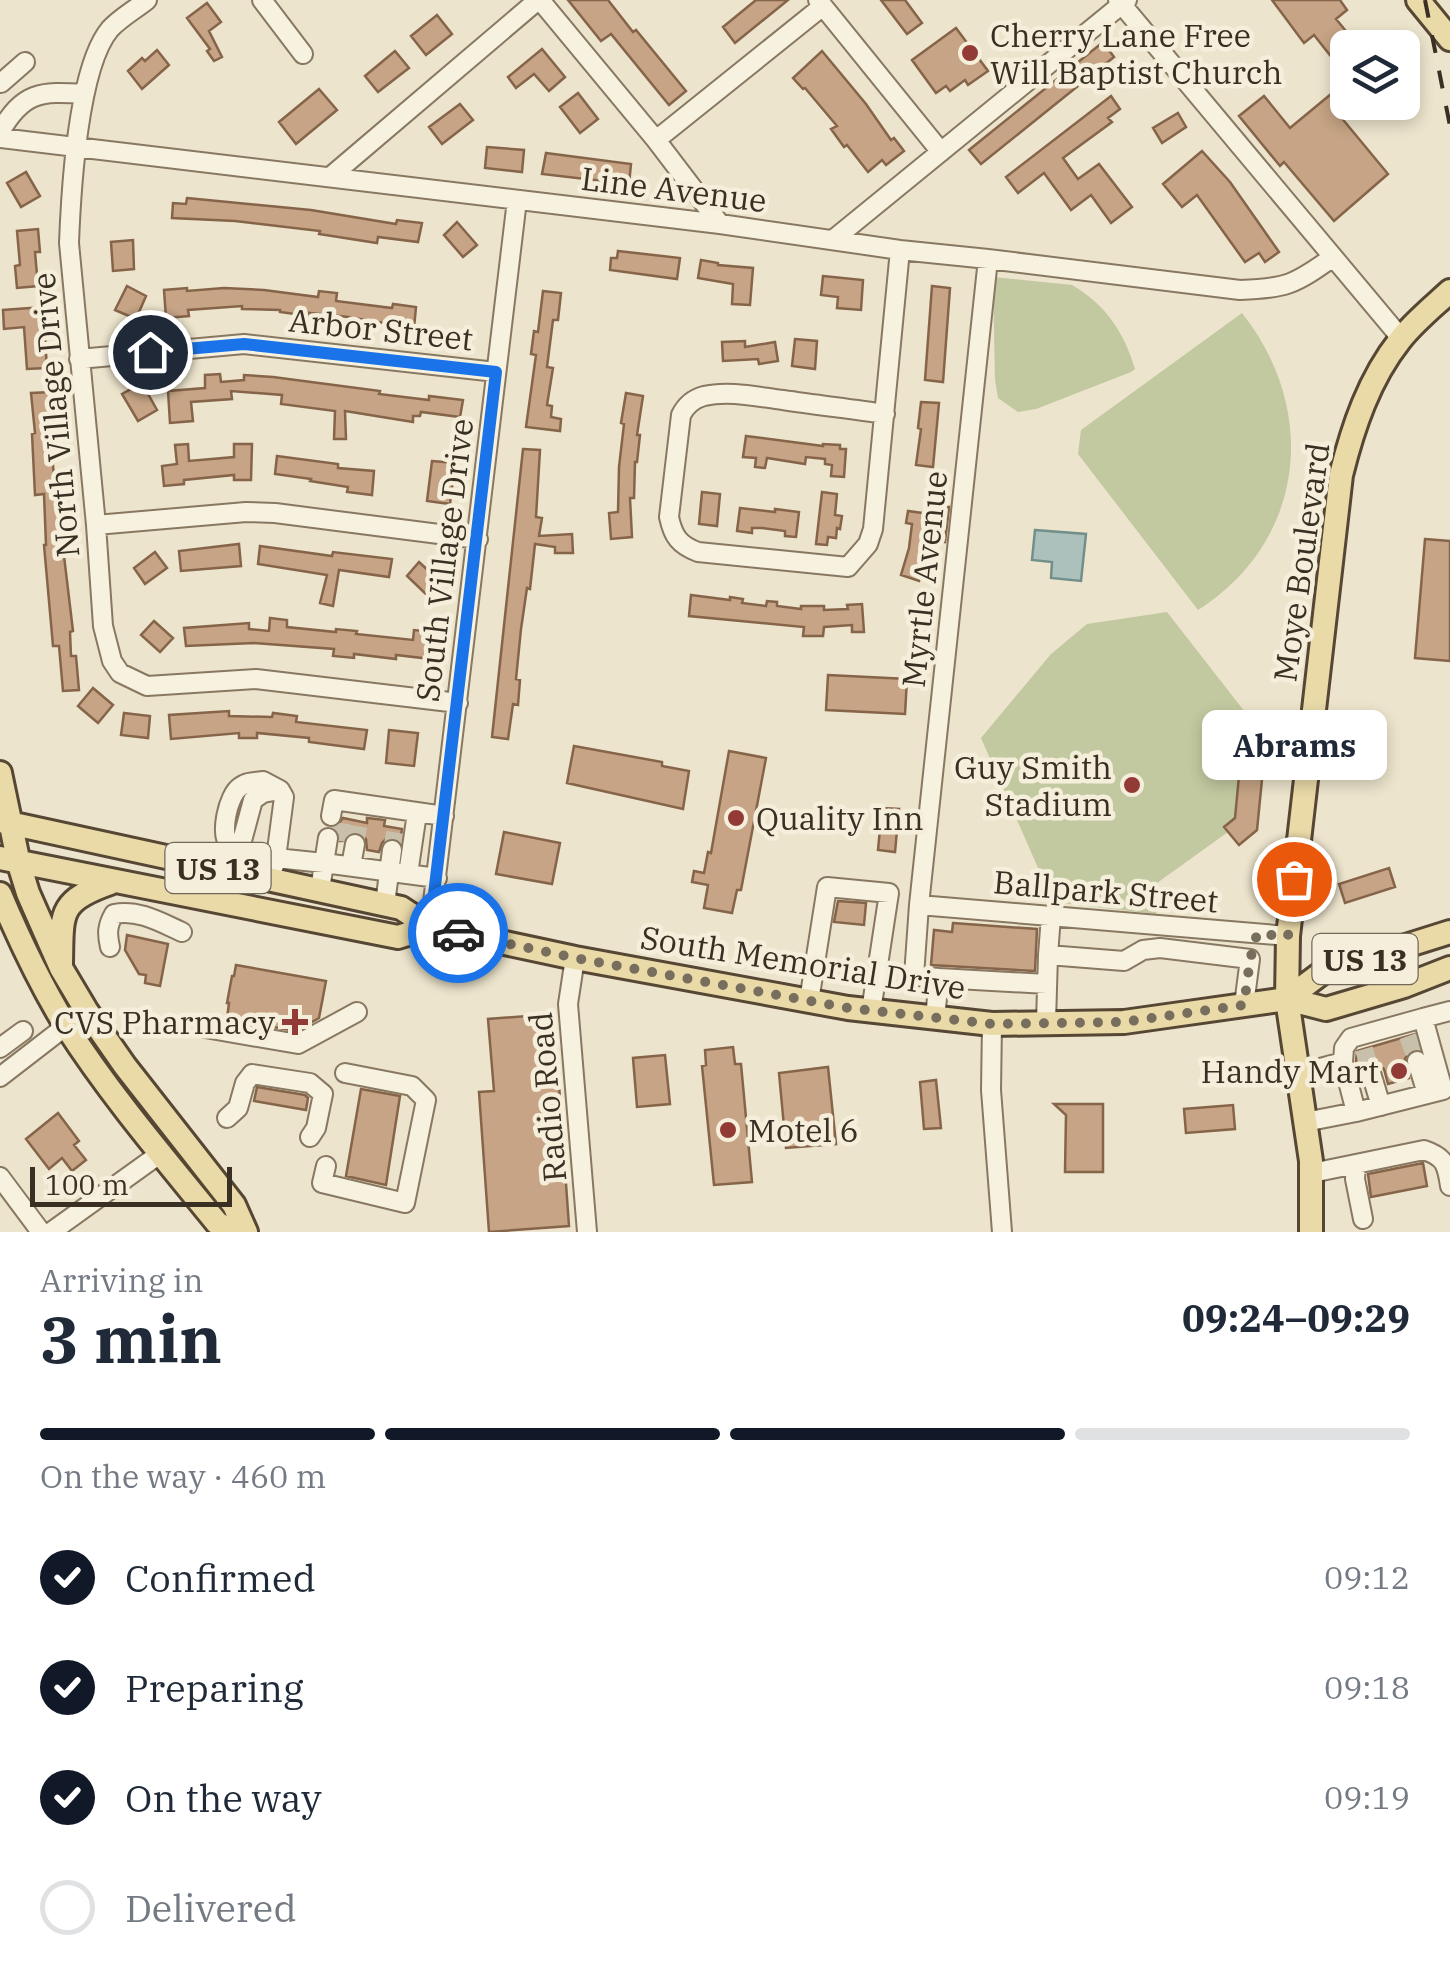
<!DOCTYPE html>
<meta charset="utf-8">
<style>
:root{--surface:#fff;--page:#f2f2f3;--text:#1f2937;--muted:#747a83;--line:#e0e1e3;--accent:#111827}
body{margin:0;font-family:"IBM Plex Serif",serif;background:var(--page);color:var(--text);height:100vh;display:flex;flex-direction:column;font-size:38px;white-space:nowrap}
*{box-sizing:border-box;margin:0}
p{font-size:32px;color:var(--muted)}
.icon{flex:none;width:55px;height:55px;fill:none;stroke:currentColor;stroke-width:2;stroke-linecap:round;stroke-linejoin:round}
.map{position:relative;height:1232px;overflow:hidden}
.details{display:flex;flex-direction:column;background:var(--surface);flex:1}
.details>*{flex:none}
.buttons{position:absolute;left:1330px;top:30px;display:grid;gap:20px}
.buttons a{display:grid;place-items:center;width:90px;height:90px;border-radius:15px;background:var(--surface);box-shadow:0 5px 15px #0003;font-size:50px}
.scale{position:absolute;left:30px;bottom:25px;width:202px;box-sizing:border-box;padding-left:10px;border:5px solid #3a2f23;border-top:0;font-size:28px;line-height:35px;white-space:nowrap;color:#3a2f23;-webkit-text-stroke:8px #f4eedb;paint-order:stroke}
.pin{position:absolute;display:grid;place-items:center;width:85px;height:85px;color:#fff;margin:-42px;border:5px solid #fff;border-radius:50%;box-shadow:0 2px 10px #0007}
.courier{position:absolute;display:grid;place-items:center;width:100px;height:100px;margin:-50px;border:8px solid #1a73e8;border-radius:50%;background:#fff;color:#222;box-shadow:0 2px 12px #0007}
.bubble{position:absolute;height:70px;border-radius:15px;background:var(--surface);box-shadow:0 5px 15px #0003;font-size:32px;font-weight:800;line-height:70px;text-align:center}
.overview em{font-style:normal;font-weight:800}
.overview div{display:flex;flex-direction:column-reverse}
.overview{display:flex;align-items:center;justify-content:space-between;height:170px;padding:0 40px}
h1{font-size:65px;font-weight:800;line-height:75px}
.bar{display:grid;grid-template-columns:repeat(4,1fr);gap:15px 10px;align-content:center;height:120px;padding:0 40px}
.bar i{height:12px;border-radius:8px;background:var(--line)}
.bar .on{background:var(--accent)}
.bar p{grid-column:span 4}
ol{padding:0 40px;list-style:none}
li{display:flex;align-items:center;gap:30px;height:110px}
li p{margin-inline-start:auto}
li .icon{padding:10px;border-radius:50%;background:var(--accent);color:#fff;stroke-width:4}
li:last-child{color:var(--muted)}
li i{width:55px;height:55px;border:5px solid var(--line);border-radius:50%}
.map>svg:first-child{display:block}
.green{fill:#c2c9a0}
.water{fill:#acc1bc;stroke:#728f8a;stroke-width:2.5}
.building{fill:#c6a485;stroke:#856449;stroke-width:2.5}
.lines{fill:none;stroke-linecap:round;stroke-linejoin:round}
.minor-tunnel{stroke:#c8c0aa;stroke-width:18;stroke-dasharray:18 9;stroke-linecap:butt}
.minor-casing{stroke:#887861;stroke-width:22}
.major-casing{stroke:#564634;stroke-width:28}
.minor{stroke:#f7f1df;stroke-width:18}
.major{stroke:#eadaa8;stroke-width:22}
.rail{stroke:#3a2f23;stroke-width:4;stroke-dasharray:18 18;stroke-linecap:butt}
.done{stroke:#786e5e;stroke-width:10;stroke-dasharray:0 18}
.route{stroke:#1a73e8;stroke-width:12}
.poi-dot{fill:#923b36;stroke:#f4eedb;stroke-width:4}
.labels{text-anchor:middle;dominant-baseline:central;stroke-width:9;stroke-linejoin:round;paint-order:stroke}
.shield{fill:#f4eedb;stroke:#72685a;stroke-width:2.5}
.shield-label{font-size:30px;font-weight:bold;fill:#3a2f23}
.poi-label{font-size:32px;fill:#3a2f23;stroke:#f4eedb;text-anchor:start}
.street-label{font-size:32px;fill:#3a2f23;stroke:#f4eedb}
</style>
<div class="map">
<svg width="1450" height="1232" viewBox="0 0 1450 1232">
<rect width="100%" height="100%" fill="#ece4cc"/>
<!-- green -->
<path class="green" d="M 993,277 L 1072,285 C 1106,305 1124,332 1135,369 L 1131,372 L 1036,409 L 1018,412 L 998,398 L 995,380 Z
M 1242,313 C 1319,410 1306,541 1198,610 L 1078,454 L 1081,430 Z
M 1167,612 L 1266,739 L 1257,830 L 1239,845 L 1228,832 L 1157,883 L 1156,914 L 1053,902 L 981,738 L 1051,654 L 1087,624 Z"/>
<!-- water -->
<path class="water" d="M 1035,530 L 1086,534 L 1081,581 L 1051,578 L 1052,562 L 1032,560 Z"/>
<!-- building -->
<path class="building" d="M 568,0 L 608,0 L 633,32 L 636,30 L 686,91 L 669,105 L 611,34 L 601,41 Z
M 756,0 L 788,0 L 735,43 L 723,27 Z
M 881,0 L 905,0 L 922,23 L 907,34 Z
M 1272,0 L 1340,0 L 1347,10 L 1336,19 L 1355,42 L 1333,59 L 1314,35 L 1304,43 Z
M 207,3 L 221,22 L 209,31 L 222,57 L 214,61 L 207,51 L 210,49 L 187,18 Z
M 437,15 L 452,34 L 426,55 L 411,36 Z
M 956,28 L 988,71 L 968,85 L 965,80 L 950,91 L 946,86 L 936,93 L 912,60 Z
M 1103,42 L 1114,57 L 981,164 L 969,150 Z
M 542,49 L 565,77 L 549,91 L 534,74 L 516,88 L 508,77 Z
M 157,50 L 169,65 L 142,89 L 128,71 L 142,58 L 145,61 Z
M 395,51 L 409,68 L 378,92 L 365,76 Z
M 822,51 L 866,104 L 891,140 L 894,138 L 904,151 L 886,165 L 882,160 L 868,172 L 847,145 L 844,147 L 831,129 L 837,126 L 805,88 L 803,89 L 793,78 Z
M 1348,80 L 1348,110 L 1340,116 L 1388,174 L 1334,221 L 1284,162 L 1280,166 L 1239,116 L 1264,96 L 1290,128 Z
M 319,89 L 337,110 L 296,144 L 279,122 Z
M 578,93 L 598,119 L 580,133 L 560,107 Z
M 1111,96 L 1120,109 L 1108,118 L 1112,122 L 1063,158 L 1078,179 L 1099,164 L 1132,207 L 1111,223 L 1091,195 L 1071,210 L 1044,173 L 1018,193 L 1006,177 Z
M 460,104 L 473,120 L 442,144 L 429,127 Z
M 1178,113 L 1186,127 L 1162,143 L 1153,128 Z
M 487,147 L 524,150 L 522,172 L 485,168 Z
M 1202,151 L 1230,182 L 1279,252 L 1265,262 L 1259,253 L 1245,262 L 1197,195 L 1182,207 L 1163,184 Z
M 546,153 L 631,164 L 629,184 L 542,174 Z
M 26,172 L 40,196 L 21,207 L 7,183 Z
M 187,198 L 311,210 L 396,224 L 397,220 L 422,223 L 418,242 L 378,237 L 377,243 L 319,234 L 320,231 L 235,221 L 172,218 L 173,203 L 186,204 Z
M 457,222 L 477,245 L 463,257 L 444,235 Z
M 38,229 L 40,252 L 35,252 L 38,286 L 17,288 L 15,266 L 20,265 L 17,231 Z
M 133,240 L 134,269 L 113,271 L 111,242 Z
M 618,251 L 680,258 L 677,279 L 610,270 L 611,258 L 617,258 Z
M 701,260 L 718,263 L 718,265 L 753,268 L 750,305 L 732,304 L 733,284 L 698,278 Z
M 823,276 L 863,280 L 861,310 L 837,308 L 838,297 L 821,295 Z
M 127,286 L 146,296 L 136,319 L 115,310 Z
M 932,286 L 950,288 L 943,382 L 925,380 Z
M 187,288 L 187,291 L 224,288 L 264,290 L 318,297 L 319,291 L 337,293 L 336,301 L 392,308 L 393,304 L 416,307 L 414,328 L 348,317 L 309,313 L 309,316 L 280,312 L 280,310 L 242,309 L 242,306 L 188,310 L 189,316 L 166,318 L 164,290 Z
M 543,291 L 561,293 L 558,320 L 553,320 L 547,367 L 553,368 L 547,405 L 552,406 L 551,417 L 561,419 L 560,431 L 526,427 L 536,355 L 531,354 L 534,331 L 538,332 Z
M 43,307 L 47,368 L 27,369 L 24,327 L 4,329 L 3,310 Z
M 795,339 L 817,341 L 815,369 L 792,366 Z
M 745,341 L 745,347 L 775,342 L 778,361 L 759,364 L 758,359 L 723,361 L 722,342 Z
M 220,374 L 221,382 L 244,380 L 244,375 L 273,377 L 380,391 L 379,394 L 429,400 L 429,396 L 463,400 L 460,417 L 421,412 L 420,416 L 413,416 L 413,422 L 345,411 L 346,439 L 334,439 L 335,411 L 281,404 L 282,395 L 231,391 L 232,399 L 191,402 L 193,421 L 170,423 L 168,391 L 205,388 L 205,375 Z
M 142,383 L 157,410 L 138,421 L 122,394 Z
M 51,392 L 54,418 L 51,418 L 52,454 L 57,511 L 62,510 L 64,531 L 61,531 L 73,631 L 70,632 L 71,656 L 76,656 L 79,690 L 63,691 L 59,646 L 53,646 L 44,545 L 46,545 L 44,494 L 35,495 L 32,434 L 35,433 L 31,393 Z
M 626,393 L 643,396 L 637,435 L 640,435 L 637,462 L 635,462 L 634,498 L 630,498 L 632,537 L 611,539 L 609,513 L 618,512 L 619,467 L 624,424 L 621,423 Z
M 921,402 L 939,403 L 933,467 L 916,465 L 921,429 L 918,428 Z
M 746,436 L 823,446 L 823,444 L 840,445 L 840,449 L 846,449 L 844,477 L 831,476 L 832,465 L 825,464 L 825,459 L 806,457 L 805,464 L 767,458 L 765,468 L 755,467 L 756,458 L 743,457 Z
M 188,444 L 189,461 L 234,457 L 234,444 L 252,444 L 251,480 L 234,480 L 234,475 L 184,480 L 184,484 L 164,486 L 162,466 L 177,464 L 175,445 Z
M 523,449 L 540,450 L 536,517 L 542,518 L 539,536 L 572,534 L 573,553 L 555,553 L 555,547 L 535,544 L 530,589 L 527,588 L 521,629 L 516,679 L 520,680 L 518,705 L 513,704 L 508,739 L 492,737 Z
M 277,456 L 338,464 L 338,468 L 374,471 L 372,495 L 347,492 L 348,487 L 310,481 L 311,479 L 275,474 Z
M 432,461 L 455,463 L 450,504 L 427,501 Z
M 702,492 L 720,494 L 717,526 L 699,524 Z
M 822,492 L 837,494 L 835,515 L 842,516 L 840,529 L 837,528 L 836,538 L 828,537 L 827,545 L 816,544 Z
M 938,506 L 949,507 L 945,542 L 931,540 L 919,581 L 901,575 L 909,548 L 912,524 L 906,523 L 908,511 L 937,515 Z
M 740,508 L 775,512 L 775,509 L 799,512 L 796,537 L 785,536 L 785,531 L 762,528 L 752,528 L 752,533 L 737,531 Z
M 1425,539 L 1450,541 L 1450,661 L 1415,658 Z
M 239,544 L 241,566 L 181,571 L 179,551 Z
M 260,546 L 332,556 L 333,552 L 392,559 L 389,577 L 339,570 L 333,606 L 320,603 L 327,575 L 258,564 Z
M 155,552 L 167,568 L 145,584 L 134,568 Z
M 419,562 L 444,585 L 430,598 L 407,576 Z
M 691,595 L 730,600 L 730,597 L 743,599 L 742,603 L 766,606 L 767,601 L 777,602 L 777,606 L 801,609 L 801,606 L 824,606 L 824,610 L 848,609 L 847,605 L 862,604 L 864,632 L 852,632 L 852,625 L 824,627 L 823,636 L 803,636 L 804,627 L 689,616 Z
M 270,618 L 287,620 L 287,627 L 336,632 L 336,629 L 357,631 L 356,634 L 413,640 L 414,630 L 434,632 L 431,659 L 396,655 L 396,659 L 354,654 L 354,658 L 333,656 L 334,649 L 254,643 L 186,646 L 184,628 L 249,623 L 249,629 L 269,631 Z
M 154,621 L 173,638 L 160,652 L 141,635 Z
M 828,675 L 907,679 L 905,714 L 826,710 Z
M 93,688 L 113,705 L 98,723 L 78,706 Z
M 229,711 L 229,716 L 272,717 L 273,713 L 297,716 L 296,722 L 367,730 L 364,749 L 309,742 L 309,738 L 257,733 L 257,738 L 239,738 L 239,733 L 171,739 L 169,715 Z
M 124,713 L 150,716 L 148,738 L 121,735 Z
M 1250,718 L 1266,739 L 1257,830 L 1239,845 L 1224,827 L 1235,818 L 1242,744 L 1233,731 Z
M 389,730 L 418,733 L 414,766 L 386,763 Z
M 574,746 L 662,762 L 662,766 L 689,771 L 683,809 L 567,783 Z
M 729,751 L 766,758 L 741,890 L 737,890 L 732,913 L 704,908 L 708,885 L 692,882 L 694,871 L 704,873 L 708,852 L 711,853 Z
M 882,808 L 899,809 L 895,852 L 878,850 Z
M 343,818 L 367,823 L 367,818 L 385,820 L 384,826 L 402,829 L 400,841 L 393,838 L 386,839 L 382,843 L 379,852 L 367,850 L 366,839 L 358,832 L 350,833 L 343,841 L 340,841 L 339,833 L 335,828 Z
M 504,832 L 560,843 L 552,884 L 496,874 Z
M 1389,868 L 1395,887 L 1345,903 L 1339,884 Z
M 838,901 L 866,903 L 864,925 L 834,922 Z
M 953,923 L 1037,929 L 1035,971 L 931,965 L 934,930 L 952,932 Z
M 127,935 L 168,944 L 160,986 L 145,983 L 146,975 L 139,974 L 125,950 Z
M 236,965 L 326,981 L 319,1018 L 296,1031 L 227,1019 L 229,1003 L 227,1003 L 232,976 L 234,976 Z
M 541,1015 L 546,1086 L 559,1085 L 569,1226 L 489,1232 L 479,1092 L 494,1091 L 488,1019 Z
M 1415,1034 L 1419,1049 L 1409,1052 L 1405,1059 L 1409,1078 L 1388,1084 L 1384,1069 L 1373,1061 L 1363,1064 L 1359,1073 L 1356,1061 L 1357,1051 Z
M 733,1047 L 735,1064 L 741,1064 L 752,1182 L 714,1185 L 702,1066 L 706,1065 L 705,1050 Z
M 665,1055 L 670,1104 L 637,1107 L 633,1058 Z
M 828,1067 L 836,1144 L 786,1148 L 779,1073 Z
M 936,1080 L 941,1128 L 924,1129 L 920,1082 Z
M 257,1087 L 305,1095 L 308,1098 L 306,1110 L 254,1101 Z
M 361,1089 L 400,1096 L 386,1185 L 346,1176 Z
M 1054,1104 L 1103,1104 L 1103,1172 L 1065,1172 L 1066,1115 Z
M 1233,1105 L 1235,1129 L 1186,1133 L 1184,1109 Z
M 58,1113 L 79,1141 L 74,1145 L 86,1160 L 72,1171 L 62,1158 L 49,1169 L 26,1139 Z
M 1423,1163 L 1427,1186 L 1371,1197 L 1368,1174 Z"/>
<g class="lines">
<!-- minor-tunnel -->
<path class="minor-tunnel" d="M 339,841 L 342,818
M 355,844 L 359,821
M 392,850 L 396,828
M 1408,1036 L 1417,1061
M 1364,1049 L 1371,1073"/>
<defs>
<path id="minor" d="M 147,0 C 136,9 120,18 110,29 C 78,67 71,191 69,243 L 96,525 L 103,626 L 112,661 L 120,673 L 147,686 L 256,679 L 458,703
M 262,0 L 303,54
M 540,0 L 656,140 L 720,224
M 818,0 L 941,152
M 1118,0 L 1401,338
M 1,83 L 25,62
M 0,132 C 23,92 40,91 84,94
M 0,138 L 720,224 L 900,250 L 988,259 L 1240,290 C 1287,288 1294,285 1333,257
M 656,140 L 823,6
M 330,177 L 538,0
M 834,239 L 1127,0
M 79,359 L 244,344 L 496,372
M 885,414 C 851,409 817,405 783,400 C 758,397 729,390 704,396 C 693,399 686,405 681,415 L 669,517 C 673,536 679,545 698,552 L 848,567 L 868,544 L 873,529 L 900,250
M 96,525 L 246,512 L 275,513 L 478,539
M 263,781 L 280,790 L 284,797 L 276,858 C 263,856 239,856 230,846 C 219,835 228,795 240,787 C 246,782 254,782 263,781 Z
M 331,816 L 334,800 L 444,816
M 328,838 L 324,863 L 437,878
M 236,863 L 253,800 L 263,793 L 280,790
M 274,866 L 276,858 L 324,863 L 320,890
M 351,866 L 355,844
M 408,874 L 417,813
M 385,904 L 392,850
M 919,905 L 1288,936
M 430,927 L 517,200
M 110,947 C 107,934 107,926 114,914 C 138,909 160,922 182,932
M 1048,955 L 1051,916
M 575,958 L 568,1004 L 587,1232
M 939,978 L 1047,984
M 809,1001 L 827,887 L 889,893 L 871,1011
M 935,1018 L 939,978 L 914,976 L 919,905 L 988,259
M 1046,1022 L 1048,955 L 1124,961 L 1143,950 L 1160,948 L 1250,959 L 1244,1005
M 992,1024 L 991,1090 L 1002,1232
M 205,1028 L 298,1044 L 357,1012
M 0,1048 L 23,1031
M 1417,1061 L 1427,1094
M 1343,1062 L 1344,1048 L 1351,1038 L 1423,1018
M 1371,1073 L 1381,1106
M 1298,1074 L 1343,1062 L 1356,1112 L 1305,1122
M 0,1077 L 66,1026
M 1356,1112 L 1443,1090 L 1423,1018 L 1450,1011
M 227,1118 L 238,1108 L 245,1083 L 252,1074 L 310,1083 L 323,1094 L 316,1128 L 310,1137
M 1356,1164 L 1355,1179 L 1363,1219
M 326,1166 L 322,1183 L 405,1203 L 426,1100 L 412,1086 L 345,1073
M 1312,1173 L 1424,1150 C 1445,1157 1447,1165 1450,1186
M 0,1177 L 41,1232
M 51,1232 L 161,1153"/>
<path id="major" d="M 1418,0 L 1450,39
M 0,773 L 19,864 L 28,893 L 61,968 L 86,1010 L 125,1066 L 234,1205 L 246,1232
M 0,821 L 401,908 L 430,927 L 575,958 L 848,1008 L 992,1024 L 1124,1022 L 1287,999 L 1326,1009 L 1404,986 L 1450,968
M 0,858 L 398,937 L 430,927
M 0,894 C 19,939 40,984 66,1026 C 111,1096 165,1159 217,1223 L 232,1232
M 61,964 C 62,913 58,901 110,883
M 1287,999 L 1323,972 L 1450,932
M 1311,1232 L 1311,1161 L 1287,999 L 1288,936 L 1341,475 C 1353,427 1369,379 1400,340 C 1414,322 1434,306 1450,291"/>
</defs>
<!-- minor casing -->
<use href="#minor" class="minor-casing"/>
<!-- major casing -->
<use href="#major" class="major-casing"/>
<!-- minor -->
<use href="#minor" class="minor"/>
<!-- major -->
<use href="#major" class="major"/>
<!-- rail -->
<path class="rail" d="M 1425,0 L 1450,126"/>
</g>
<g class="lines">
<!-- done -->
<path class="done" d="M 458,933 L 575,958 L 848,1008 L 992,1024 L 1124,1022 L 1244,1005 L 1250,960 L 1257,934 L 1288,936 L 1294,879"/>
<!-- route -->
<path class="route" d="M 150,352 L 244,344 L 496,372 L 430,928 L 458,933"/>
</g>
<!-- markers -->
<g class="poi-dot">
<circle cx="970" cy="53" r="10"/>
<circle cx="1132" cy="785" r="10"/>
<circle cx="736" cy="818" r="10"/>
<path d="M290 1007h10v10h10v10h-10v10h-10v-10h-10v-10h10z"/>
<circle cx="1399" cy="1071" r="10"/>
<circle cx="728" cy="1130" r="10"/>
</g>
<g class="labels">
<!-- shield labels -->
<g class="shield">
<rect x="165.5" y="843" width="105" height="50" rx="8"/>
<rect x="1312.5" y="934" width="105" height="50" rx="8"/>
</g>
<g class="shield-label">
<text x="218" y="868">US 13</text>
<text x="1365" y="959">US 13</text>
</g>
<!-- poi labels -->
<g class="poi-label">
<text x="990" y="35">Cherry Lane Free<tspan x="990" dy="37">Will Baptist Church</tspan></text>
<text x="1112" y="767" text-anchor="end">Guy Smith<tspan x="1112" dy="37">Stadium</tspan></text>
<text x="756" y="818">Quality Inn</text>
<text x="275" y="1022" text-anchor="end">CVS Pharmacy</text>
<text x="1379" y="1071" text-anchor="end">Handy Mart</text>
<text x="748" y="1130">Motel 6</text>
</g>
<!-- street labels -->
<g class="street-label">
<text transform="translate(674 189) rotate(7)">Line Avenue</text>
<text transform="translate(381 329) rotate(6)">Arbor Street</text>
<text transform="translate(55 415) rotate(-95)">North Village Drive</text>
<text transform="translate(444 560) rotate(-83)">South Village Drive</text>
<text transform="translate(1301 562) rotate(-82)">Moye Boulevard</text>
<text transform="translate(924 579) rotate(-84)">Myrtle Avenue</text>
<text transform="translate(1106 891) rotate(5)">Ballpark Street</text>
<text transform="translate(803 962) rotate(9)">South Memorial Drive</text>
<text transform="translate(547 1097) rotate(-95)">Radio Road</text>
</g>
</g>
</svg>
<div class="buttons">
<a><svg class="icon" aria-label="layers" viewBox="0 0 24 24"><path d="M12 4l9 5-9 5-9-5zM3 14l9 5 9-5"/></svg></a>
</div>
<div class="scale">100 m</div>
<div class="pin" style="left:1294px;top:879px;background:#ea580c"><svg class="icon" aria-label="bag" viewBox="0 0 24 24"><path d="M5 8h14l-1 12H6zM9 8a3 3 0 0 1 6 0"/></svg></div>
<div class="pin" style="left:150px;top:352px;background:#1f2937"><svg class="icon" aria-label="home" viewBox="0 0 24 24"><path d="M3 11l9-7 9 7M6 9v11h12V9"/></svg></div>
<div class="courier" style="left:458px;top:933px"><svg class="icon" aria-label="car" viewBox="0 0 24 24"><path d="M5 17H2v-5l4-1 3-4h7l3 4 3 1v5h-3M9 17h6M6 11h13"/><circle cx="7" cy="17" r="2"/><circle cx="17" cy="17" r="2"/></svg></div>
<div class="bubble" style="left:1202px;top:710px;width:185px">Abrams</div>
</div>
<section class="details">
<div class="overview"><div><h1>3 min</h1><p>Arriving in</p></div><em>09:24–09:29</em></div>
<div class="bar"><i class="on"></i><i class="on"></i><i class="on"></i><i></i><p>On the way · 460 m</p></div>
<ol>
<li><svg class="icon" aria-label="check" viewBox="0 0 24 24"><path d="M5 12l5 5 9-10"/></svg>Confirmed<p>09:12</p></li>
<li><svg class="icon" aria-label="check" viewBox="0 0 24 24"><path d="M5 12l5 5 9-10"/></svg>Preparing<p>09:18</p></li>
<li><svg class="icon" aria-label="check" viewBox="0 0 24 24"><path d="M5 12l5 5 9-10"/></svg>On the way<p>09:19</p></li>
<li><i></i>Delivered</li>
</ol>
</section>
